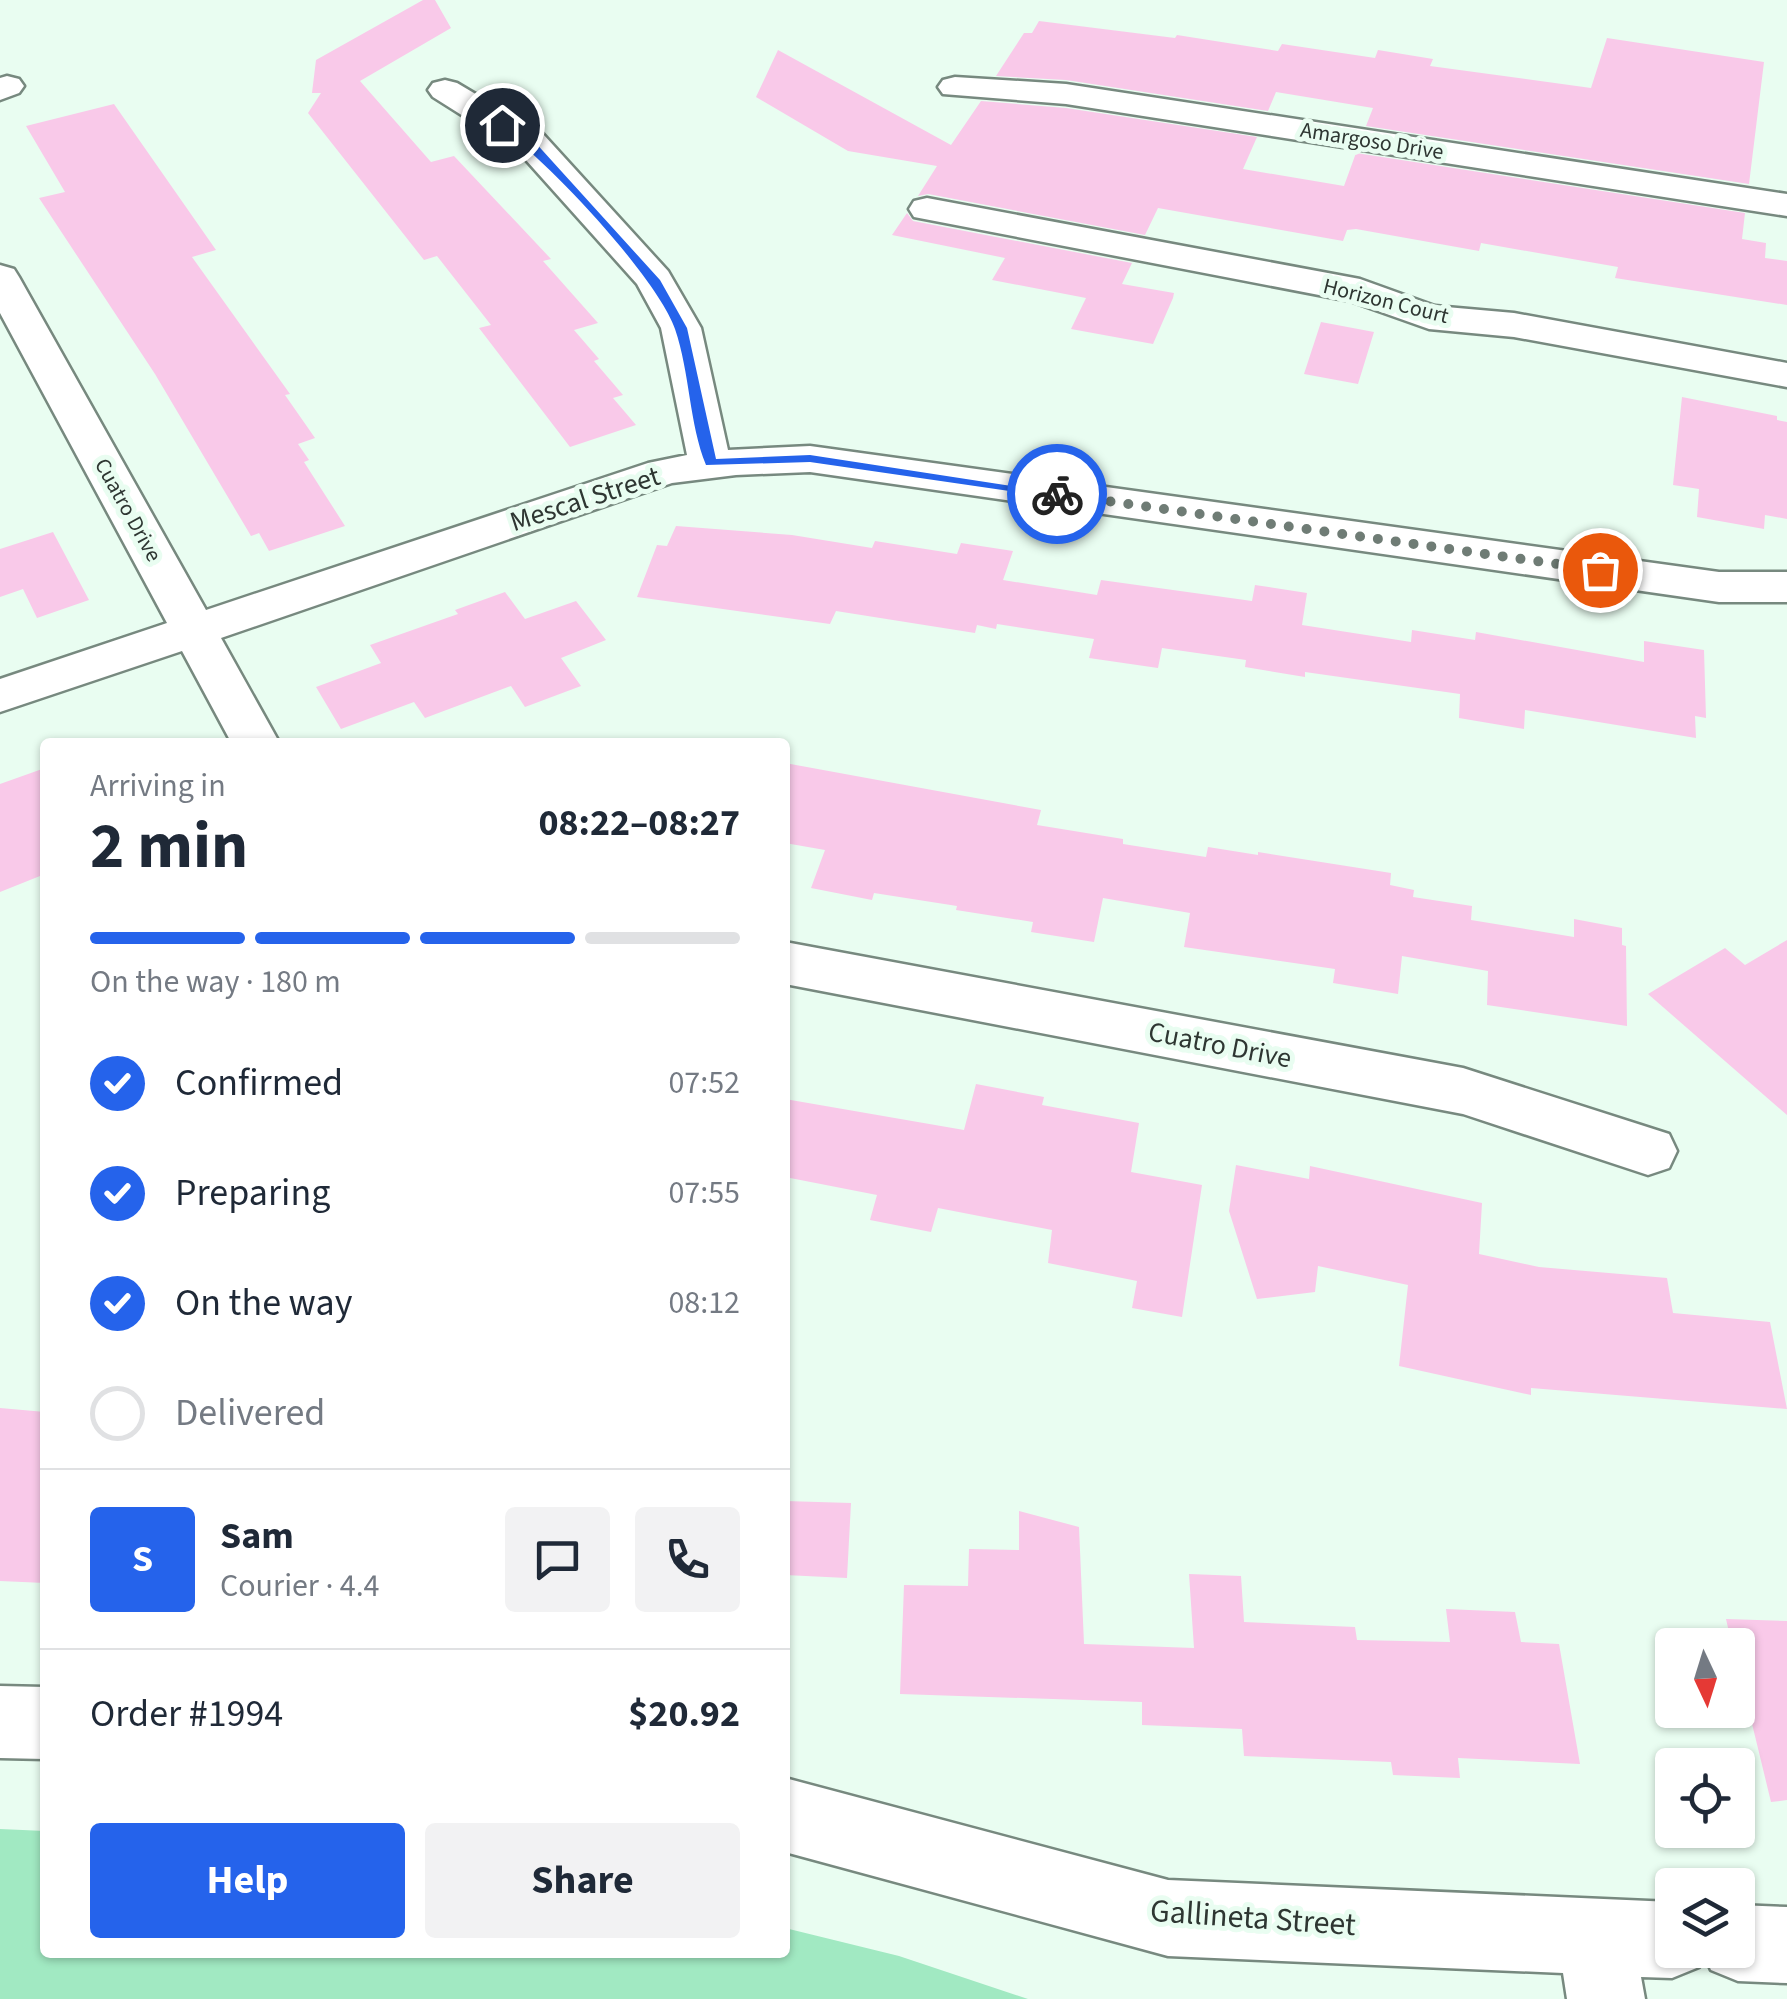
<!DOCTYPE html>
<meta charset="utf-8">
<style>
:root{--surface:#fff;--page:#f2f2f3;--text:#1f2937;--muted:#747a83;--line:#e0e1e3;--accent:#2563eb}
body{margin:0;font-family:"Source Sans 3",sans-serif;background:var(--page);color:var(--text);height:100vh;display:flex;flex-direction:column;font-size:38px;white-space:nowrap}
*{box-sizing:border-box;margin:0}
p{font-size:32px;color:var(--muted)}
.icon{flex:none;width:55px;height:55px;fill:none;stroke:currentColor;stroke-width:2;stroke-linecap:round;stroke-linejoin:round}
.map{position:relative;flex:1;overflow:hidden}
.side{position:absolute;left:40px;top:738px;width:750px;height:1220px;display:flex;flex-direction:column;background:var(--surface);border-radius:10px;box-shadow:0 2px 8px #0004}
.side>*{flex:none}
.needle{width:65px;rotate:176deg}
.tools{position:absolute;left:1655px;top:1628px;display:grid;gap:20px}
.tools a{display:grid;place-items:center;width:100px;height:100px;border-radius:10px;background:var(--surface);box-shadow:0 2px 8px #0004;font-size:50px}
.pin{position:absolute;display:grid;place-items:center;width:85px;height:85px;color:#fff;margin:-42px;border:5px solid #fff;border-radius:50%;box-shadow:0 2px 10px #0007}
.courier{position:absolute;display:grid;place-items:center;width:100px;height:100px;margin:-50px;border:8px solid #2563eb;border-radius:50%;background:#fff;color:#222;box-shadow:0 2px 12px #0007}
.overview em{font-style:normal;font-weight:700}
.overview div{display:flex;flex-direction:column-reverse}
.overview{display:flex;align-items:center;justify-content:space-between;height:170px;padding:0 50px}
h1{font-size:65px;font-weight:700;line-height:75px}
.bar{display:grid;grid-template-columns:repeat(4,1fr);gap:15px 10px;align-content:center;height:120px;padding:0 50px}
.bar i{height:12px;border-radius:8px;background:var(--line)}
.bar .on{background:var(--accent)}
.bar p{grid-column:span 4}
.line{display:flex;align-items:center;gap:25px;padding:0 50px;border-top:2px solid var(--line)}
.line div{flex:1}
.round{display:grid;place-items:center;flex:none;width:105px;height:105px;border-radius:10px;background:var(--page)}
ol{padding:0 50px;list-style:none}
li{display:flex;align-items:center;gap:30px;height:110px}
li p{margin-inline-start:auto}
li .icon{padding:10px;border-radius:50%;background:var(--accent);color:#fff;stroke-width:4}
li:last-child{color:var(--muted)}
li i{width:55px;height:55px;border:5px solid var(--line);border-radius:50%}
.button{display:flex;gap:20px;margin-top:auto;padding:20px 50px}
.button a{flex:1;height:115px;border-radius:10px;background:var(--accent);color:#fff;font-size:40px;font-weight:700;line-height:115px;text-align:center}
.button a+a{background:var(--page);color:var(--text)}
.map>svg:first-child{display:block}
.green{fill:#a1e9c2}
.building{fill:#f9c9e9}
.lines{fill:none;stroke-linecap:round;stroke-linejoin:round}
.minor-casing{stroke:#77897f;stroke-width:5}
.minor{fill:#fff;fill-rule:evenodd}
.route{fill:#2563eb}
.done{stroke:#6f7c75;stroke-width:10;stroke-dasharray:0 18}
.labels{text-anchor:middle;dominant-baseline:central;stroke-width:10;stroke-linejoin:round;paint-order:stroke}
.far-street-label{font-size:22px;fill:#2e3632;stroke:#e9fdf1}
.street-label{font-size:28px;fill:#2e3632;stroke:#e9fdf1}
.near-street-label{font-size:32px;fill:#2e3632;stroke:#e9fdf1}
</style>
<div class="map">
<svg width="1787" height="1999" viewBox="0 0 1787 1999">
<rect width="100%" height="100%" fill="#e9fdf1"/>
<!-- green -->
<path class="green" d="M 0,1829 L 45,1831 L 45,1952 L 785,1952 L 785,1928 L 899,1956 L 1028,1999 L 0,1999 Z"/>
<!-- building -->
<path class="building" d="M 423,0 L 435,0 L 451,28 L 360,81 L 431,162 L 454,156 L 551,259 L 543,261 L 598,323 L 574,330 L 599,359 L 594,361 L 623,395 L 613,398 L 636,425 L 570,447 L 479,328 L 491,325 L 437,256 L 424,260 L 308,113 L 321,93 L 312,93 L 316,60 Z
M 1039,21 L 1175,38 L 1177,35 L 1278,51 L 1282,44 L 1375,58 L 1378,50 L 1433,59 L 1430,66 L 1591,88 L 1607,38 L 1764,62 L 1749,184 L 1366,126 L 1373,108 L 1276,92 L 1268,111 L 1066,80 L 996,76 L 1024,33 L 1032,33 Z
M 778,50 L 951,145 L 981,101 L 1066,108 L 1257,137 L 1243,169 L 1344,186 L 1356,153 L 1745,213 L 1742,239 L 1766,243 L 1765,258 L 1787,261 L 1787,305 L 1615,278 L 1618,267 L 1481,243 L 1479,251 L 1356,229 L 1347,230 L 1343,241 L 1158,208 L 1145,235 L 928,194 L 918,196 L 937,166 L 848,151 L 756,97 Z
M 114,104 L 216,250 L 192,257 L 290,394 L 285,395 L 315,438 L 298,444 L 309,460 L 304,462 L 345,526 L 269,551 L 259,533 L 251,536 L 155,374 L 39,198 L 65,192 L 26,126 Z
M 907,213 L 913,221 L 1132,263 L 1122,284 L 1174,293 L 1173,298 L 1153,344 L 1071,329 L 1086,298 L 992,280 L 1005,258 L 892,235 Z
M 1321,322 L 1374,332 L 1358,384 L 1304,374 Z
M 1682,397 L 1777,416 L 1777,420 L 1787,422 L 1787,519 L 1765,515 L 1764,529 L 1697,517 L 1699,489 L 1673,485 Z
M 676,526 L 792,535 L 872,548 L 875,541 L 957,554 L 961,543 L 1013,551 L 1003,580 L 1097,595 L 1101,580 L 1252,601 L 1255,585 L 1307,593 L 1302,625 L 1411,642 L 1412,630 L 1475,640 L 1476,632 L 1644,662 L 1644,641 L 1704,650 L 1706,718 L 1695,716 L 1696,738 L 1525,710 L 1524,729 L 1459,718 L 1460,694 L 1305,672 L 1305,677 L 1245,667 L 1246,660 L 1162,648 L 1158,668 L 1089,658 L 1094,639 L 997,624 L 996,629 L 977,625 L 975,633 L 836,611 L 830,624 L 637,597 L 657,545 L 667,546 Z
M 53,532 L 89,600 L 37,618 L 23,589 L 0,597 L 0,549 Z
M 505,592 L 525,619 L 576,601 L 606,640 L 561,658 L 581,686 L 525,707 L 511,686 L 425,718 L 414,702 L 341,729 L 316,687 L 381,663 L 370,645 L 458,614 L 455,610 Z
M 785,763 L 1041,810 L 1037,825 L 1123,839 L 1123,844 L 1206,857 L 1208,847 L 1258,855 L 1258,852 L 1391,873 L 1390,885 L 1414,890 L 1413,897 L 1472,906 L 1471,920 L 1574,937 L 1574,919 L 1622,928 L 1622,945 L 1626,946 L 1627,1026 L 1487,1005 L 1488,971 L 1402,956 L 1398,994 L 1333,983 L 1335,969 L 1184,947 L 1190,913 L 1103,898 L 1094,942 L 1031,932 L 1033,922 L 956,910 L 957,906 L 874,893 L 872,900 L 811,888 L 825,850 L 785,843 Z
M 45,768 L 45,874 L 0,892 L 0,784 Z
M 1787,940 L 1787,1115 L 1648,994 L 1725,948 L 1745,965 Z
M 976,1084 L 1044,1097 L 1042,1105 L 1139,1123 L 1131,1172 L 1202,1185 L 1182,1317 L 1132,1308 L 1137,1281 L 1048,1263 L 1052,1230 L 938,1208 L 931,1232 L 870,1220 L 877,1195 L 785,1177 L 785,1099 L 964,1130 Z
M 1236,1165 L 1309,1179 L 1310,1166 L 1482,1203 L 1479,1254 L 1539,1267 L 1667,1278 L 1673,1313 L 1770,1322 L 1787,1409 L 1531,1388 L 1531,1395 L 1399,1366 L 1408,1285 L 1318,1266 L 1315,1292 L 1257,1299 L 1229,1211 Z
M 0,1408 L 45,1412 L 45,1583 L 0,1581 Z
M 785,1501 L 851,1503 L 847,1578 L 785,1575 Z
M 1019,1511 L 1079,1527 L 1084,1644 L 1194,1648 L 1189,1574 L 1241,1576 L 1244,1622 L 1355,1627 L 1357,1640 L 1450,1642 L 1446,1609 L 1515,1612 L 1521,1642 L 1559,1644 L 1580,1764 L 1458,1758 L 1460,1778 L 1393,1775 L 1391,1762 L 1244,1756 L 1242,1729 L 1142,1725 L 1142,1702 L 900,1694 L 904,1585 L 968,1586 L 969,1549 L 1019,1550 Z
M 1726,1619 L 1787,1621 L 1787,1800 L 1771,1802 L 1738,1666 L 1738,1645 L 1732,1645 Z"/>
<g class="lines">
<defs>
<path id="minor" d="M 7,76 L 19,79 L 24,86 L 19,93 L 0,100 L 0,78 Z
M 955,77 L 1066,84 L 1787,194 L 1787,216 L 1066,104 L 943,94 L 938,87 L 943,80 Z
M 445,80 L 457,83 L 543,134 L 668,271 L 701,328 L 728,450 L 810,446 L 1719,572 L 1787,572 L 1787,602 L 1719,602 L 810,472 L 736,475 L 672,483 L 221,638 L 279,742 L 231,742 L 182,651 L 0,712 L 0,679 L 167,623 L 0,313 L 0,265 L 14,269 L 19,277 L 206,610 L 648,463 L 687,455 L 661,328 L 637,284 L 517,150 L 433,97 L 428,90 L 433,83 Z
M 927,198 L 1360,279 L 1435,306 L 1514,313 L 1787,363 L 1787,387 L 1514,337 L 1429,329 L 1350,301 L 914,217 L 909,209 L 914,201 Z
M 785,942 L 1463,1068 L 1669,1134 L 1677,1151 L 1669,1168 L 1648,1175 L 1463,1114 L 785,984 Z
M 0,1686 L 45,1687 L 45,1759 L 0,1758 Z
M 785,1778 L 1168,1880 L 1672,1902 L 1672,1950 L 1738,1950 L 1738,1905 L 1787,1907 L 1787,1983 L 1738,1981 L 1711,1970 L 1704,1954 L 1699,1967 L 1672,1978 L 1641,1977 L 1645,1999 L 1567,1999 L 1563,1973 L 1168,1956 L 785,1852 Z"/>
</defs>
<!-- minor casing -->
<use href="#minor" class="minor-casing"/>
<!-- minor -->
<use href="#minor" class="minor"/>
</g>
<!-- route -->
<path class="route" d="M 498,123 L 505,123 L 533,140 L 660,280 L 687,328 L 716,459 L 810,455 L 1063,494 L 1057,498 L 810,462 L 706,465 C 689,423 690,373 675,329 C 658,279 544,155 498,127 Z"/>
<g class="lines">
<!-- done -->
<path class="done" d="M 1057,494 L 1600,570"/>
</g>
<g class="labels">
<!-- far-street labels -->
<g class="far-street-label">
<text transform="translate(1372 141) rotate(9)">Amargoso Drive</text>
<text transform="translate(1386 301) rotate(14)">Horizon Court</text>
<text transform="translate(128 510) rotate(61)">Cuatro Drive</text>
</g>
<!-- street labels -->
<g class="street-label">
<text transform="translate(585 499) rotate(-18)">Mescal Street</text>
<text transform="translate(1220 1045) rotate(11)">Cuatro Drive</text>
</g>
<!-- near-street labels -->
<g class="near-street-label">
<text transform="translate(1253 1918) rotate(4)">Gallineta Street</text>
</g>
</g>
</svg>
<div class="tools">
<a><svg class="needle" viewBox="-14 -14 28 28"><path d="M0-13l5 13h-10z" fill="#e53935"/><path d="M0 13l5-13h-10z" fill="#747a83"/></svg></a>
<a><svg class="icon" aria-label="locate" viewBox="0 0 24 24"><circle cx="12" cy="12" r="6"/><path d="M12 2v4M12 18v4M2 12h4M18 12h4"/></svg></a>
<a><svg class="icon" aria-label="layers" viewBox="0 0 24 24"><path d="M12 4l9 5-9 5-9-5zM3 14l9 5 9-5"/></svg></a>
</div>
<div class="pin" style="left:1600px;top:570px;background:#ea580c"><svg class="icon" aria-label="bag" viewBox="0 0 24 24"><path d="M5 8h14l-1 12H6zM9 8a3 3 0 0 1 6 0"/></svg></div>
<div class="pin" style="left:502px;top:125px;background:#1f2937"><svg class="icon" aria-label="home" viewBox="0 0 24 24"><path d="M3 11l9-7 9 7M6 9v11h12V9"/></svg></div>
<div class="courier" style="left:1057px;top:494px"><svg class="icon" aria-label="bike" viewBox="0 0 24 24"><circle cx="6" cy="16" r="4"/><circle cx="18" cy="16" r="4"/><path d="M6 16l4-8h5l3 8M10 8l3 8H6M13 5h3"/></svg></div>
<section class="side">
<div class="overview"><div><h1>2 min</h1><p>Arriving in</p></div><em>08:22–08:27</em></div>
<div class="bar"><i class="on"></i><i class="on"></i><i class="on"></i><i></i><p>On the way · 180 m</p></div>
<ol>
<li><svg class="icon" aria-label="check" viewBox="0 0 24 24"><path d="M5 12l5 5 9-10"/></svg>Confirmed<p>07:52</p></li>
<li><svg class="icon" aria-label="check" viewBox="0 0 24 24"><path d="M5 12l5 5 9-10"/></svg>Preparing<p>07:55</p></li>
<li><svg class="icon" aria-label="check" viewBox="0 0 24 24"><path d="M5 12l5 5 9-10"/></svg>On the way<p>08:12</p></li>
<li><i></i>Delivered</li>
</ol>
<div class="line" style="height:180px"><b class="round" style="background:var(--accent);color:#fff">S</b><div><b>Sam</b><p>Courier · 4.4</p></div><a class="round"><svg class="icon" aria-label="chat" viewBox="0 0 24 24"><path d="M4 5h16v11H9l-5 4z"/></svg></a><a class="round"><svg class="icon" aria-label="phone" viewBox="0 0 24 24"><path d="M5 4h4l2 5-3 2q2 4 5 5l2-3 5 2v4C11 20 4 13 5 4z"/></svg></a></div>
<div class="line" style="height:130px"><div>Order #1994</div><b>$20.92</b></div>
<div class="button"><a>Help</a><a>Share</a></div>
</section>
</div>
